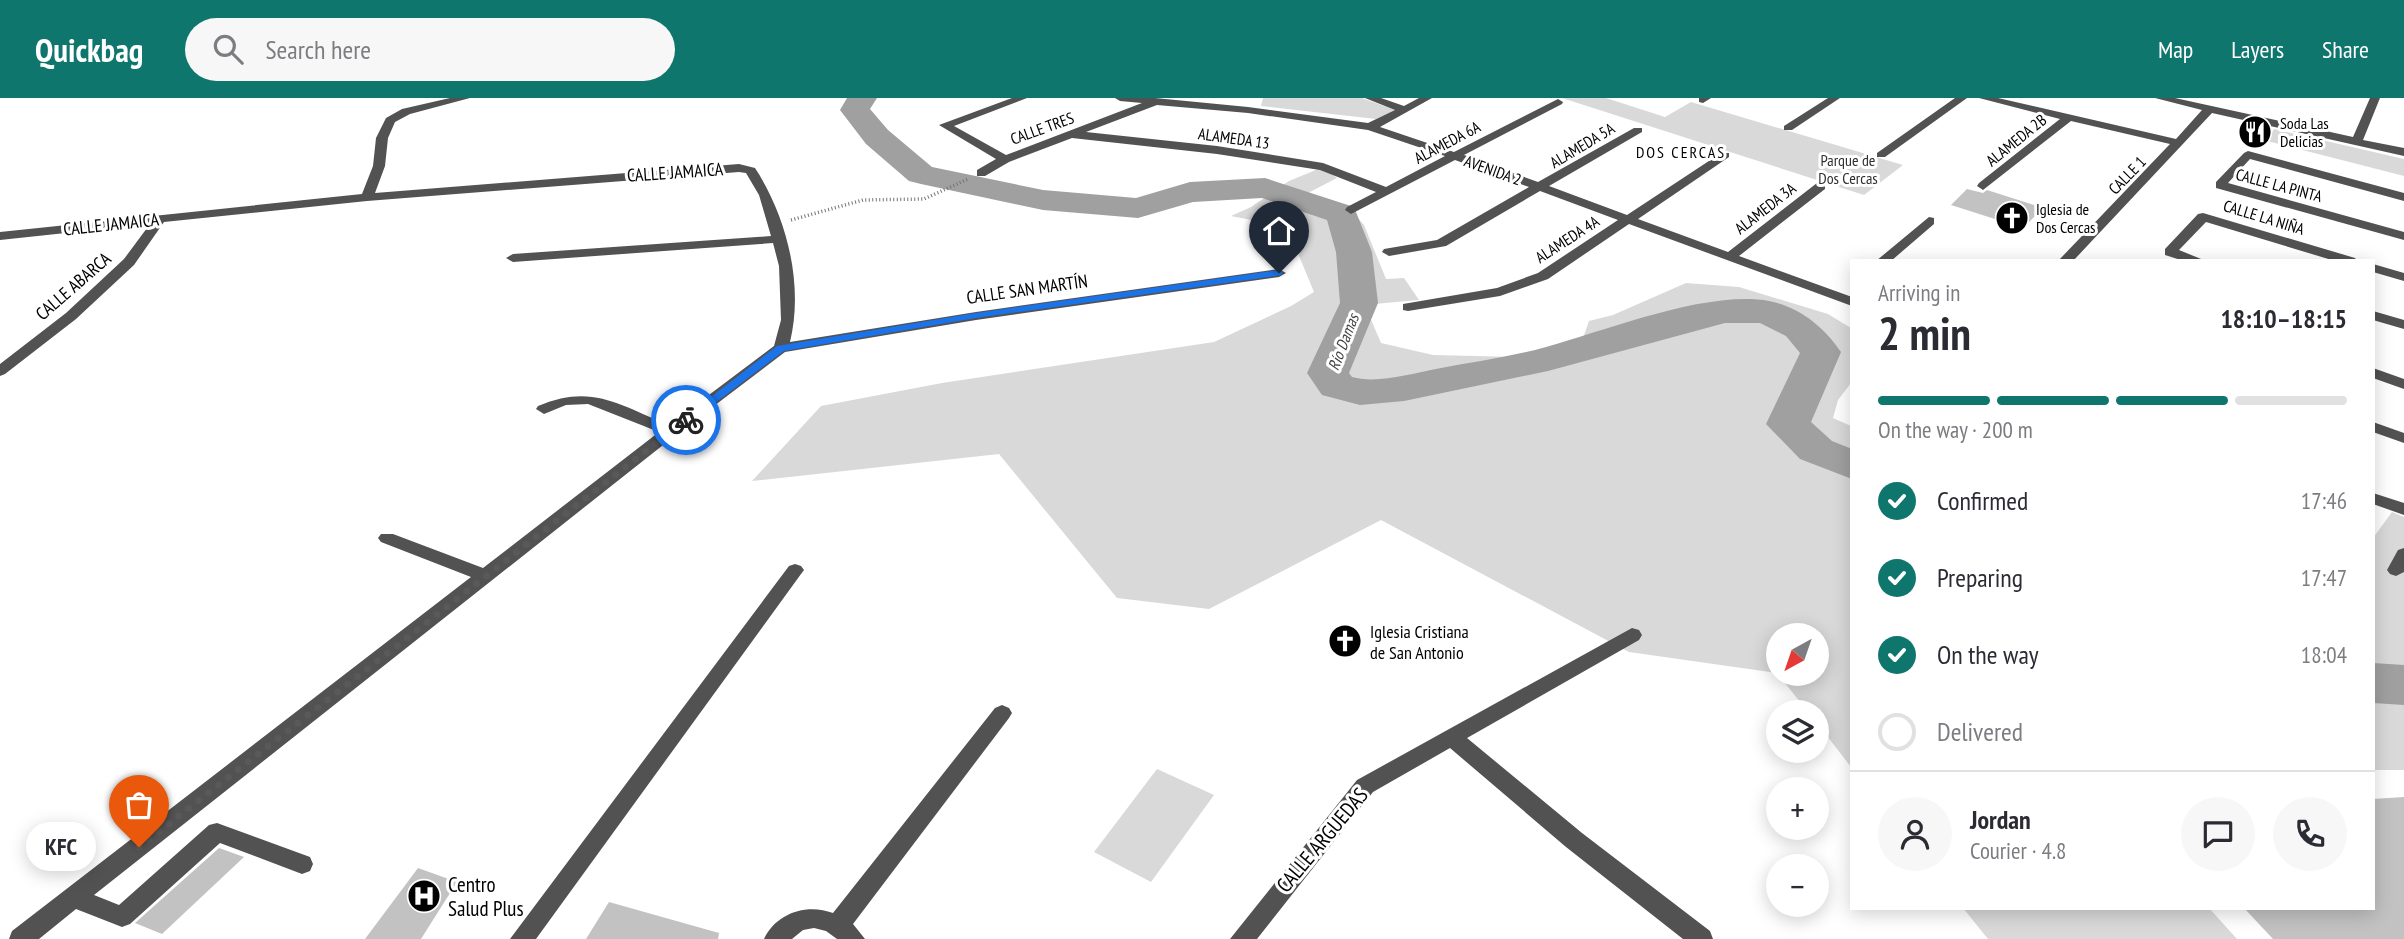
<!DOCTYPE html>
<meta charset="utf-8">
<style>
:root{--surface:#fff;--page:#f7f7f7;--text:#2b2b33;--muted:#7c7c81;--line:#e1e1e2;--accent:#0f766e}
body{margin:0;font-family:"PT Sans Narrow",sans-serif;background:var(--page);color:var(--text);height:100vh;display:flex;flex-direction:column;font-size:26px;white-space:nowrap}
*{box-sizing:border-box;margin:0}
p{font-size:23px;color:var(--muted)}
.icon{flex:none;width:38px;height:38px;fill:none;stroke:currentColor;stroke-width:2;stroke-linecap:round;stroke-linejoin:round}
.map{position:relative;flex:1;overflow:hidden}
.sheet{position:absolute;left:1850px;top:161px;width:525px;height:651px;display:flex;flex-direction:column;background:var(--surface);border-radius:0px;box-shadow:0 4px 18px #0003}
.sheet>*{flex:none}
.needle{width:46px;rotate:220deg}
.buttons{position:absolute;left:1766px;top:525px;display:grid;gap:14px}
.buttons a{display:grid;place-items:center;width:63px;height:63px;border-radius:50%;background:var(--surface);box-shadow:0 4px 18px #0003;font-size:35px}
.pin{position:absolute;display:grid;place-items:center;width:60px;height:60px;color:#fff;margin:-72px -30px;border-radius:50% 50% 50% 0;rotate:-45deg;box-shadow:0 0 7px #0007}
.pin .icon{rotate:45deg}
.courier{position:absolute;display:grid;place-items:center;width:70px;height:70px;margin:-35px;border:5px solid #1a73e8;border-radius:50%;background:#fff;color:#222;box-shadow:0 2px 9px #0007}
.bubble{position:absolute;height:49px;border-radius:24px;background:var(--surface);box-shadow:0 4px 18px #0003;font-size:23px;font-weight:700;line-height:49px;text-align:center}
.headline em{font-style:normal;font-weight:700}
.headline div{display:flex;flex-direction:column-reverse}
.headline{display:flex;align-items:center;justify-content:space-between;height:119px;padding:0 28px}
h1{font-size:46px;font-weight:700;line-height:52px}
.bar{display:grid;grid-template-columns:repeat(4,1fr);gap:10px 7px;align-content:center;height:84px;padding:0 28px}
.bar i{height:9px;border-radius:5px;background:var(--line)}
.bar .current{background:var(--accent)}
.bar p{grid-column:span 4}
.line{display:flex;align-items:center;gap:18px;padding:0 28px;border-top:2px solid var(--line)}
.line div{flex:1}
.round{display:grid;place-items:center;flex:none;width:74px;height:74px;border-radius:37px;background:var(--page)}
ol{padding:0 28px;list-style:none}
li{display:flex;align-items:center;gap:21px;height:77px}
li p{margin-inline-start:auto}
li .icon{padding:7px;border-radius:50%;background:var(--accent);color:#fff;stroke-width:4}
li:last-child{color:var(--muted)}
li i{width:38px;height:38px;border:4px solid var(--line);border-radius:50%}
header{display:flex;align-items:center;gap:42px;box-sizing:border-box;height:98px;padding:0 35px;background:var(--accent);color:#fff}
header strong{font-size:33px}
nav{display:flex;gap:38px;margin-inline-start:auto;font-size:24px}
.search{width:490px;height:63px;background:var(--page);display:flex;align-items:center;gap:18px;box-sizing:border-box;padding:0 24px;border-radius:38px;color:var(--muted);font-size:26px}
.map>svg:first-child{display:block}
.green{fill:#d9d9d9;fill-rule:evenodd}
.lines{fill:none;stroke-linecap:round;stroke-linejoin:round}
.river{fill:#a0a0a0;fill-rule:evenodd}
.building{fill:#c2c2c2}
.path{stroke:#747474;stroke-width:3.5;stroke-dasharray:1 2.5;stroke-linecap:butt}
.minor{fill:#525252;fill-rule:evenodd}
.route{fill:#1a73e8}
.done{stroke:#595959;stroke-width:7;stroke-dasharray:0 12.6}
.labels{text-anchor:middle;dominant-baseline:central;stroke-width:6;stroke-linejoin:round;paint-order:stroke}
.far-poi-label{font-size:16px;fill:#000;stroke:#fff;text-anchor:start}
.far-street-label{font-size:16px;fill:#000;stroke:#fff}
.far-neighbourhood-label{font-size:16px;letter-spacing:2px;fill:#000;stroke:#fff}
.far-park-label{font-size:16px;fill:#303030;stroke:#fff}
.far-water-label{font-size:16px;font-style:italic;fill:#414141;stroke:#fff}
.street-label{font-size:18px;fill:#000;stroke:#fff}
.poi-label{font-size:18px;fill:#000;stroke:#fff;text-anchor:start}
.near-street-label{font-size:21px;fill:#000;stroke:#fff}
.near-poi-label{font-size:21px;fill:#000;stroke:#fff;text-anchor:start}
</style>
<header>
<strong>Quickbag</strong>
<div class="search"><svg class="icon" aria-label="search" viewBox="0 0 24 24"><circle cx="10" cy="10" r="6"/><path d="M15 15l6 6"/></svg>Search here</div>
<nav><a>Map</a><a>Layers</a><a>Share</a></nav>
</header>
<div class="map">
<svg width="2404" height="841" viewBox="0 0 2404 841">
<rect width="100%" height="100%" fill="#fff"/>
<!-- green -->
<path class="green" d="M 1263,0 L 1362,0 L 1395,12 L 1376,21 L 1261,8 Z
M 1562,0 L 1606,0 L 1665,19 L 1691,4 L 1903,67 L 1864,97 Z
M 2274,31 L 2404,61 L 2404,78 L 2267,43 Z
M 1323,69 L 1337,80 L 1308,95 L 1351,112 L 1364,127 L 1386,181 L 1404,180 L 1419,202 L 1374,206 L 1369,217 L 1381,245 L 1433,257 L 1517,259 L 1583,240 L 1589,223 L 1613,217 L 1686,185 L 1739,189 L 1828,216 L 1851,230 L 1851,285 L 1838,302 L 1833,320 L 1851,328 L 1851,669 L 1817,625 L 1816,614 L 1808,614 L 1777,575 L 1629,554 L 1381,422 L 1209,511 L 1117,500 L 999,356 L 752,383 L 821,308 L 942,285 L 1214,244 L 1291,208 L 1314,194 L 1287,129 L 1231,118 L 1251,109 L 1289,83 ZM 1778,537 L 1816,537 L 1816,576 L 1778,576 Z
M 2392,414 L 2404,419 L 2404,672 L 2373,672 L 2373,440 Z
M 1157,671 L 1214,697 L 1151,784 L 1094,754 Z
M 1963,810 L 2209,810 L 2237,841 L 1988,841 Z"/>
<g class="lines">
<!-- river -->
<path class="river" d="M 847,0 L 877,0 L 870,11 L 888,32 L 932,69 L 1043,92 L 1136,100 L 1190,84 L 1265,80 L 1354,109 L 1372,154 L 1378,205 L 1349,275 L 1352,279 C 1377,286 1410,276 1436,271 C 1472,264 1510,259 1546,249 C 1608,232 1707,192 1769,203 C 1800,209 1824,229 1841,254 L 1811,324 L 1832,343 L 1852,351 L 1852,381 L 1800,361 L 1766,326 L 1800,255 L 1786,238 L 1760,225 L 1725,225 L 1548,273 L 1404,303 L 1360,307 L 1322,297 L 1307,275 L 1340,205 L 1336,154 L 1327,122 L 1262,100 L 1193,104 L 1138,120 L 1043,112 L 921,86 L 909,83 L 866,46 L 840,12 Z
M 2373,565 L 2404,567 L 2404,607 L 2373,605 Z"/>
</g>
<!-- building -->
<path class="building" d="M 1967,91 L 1983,95 L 1987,92 L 2043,110 L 2023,130 L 1951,107 Z
M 2404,699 L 2404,841 L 2273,841 L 2244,810 L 2373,810 L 2373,701 Z
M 219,750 L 244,759 L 162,836 L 135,825 Z
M 418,770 L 457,784 L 421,841 L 365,841 Z
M 609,804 L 719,835 L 718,841 L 586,841 Z"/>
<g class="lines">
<!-- path -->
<path class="path" d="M 791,122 L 863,102 L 924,101 L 968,81"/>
<!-- minor -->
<path class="minor" d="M 450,0 L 470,0 L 410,16 L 395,24 L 388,40 L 385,68 L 375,95 L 739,66 L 755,70 C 787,119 804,187 790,244 L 976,214 L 1279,171 L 1286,175 L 1279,179 L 976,222 L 785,254 L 677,336 L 94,797 L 119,807 L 209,727 L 217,725 L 310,759 L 313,766 L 310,773 L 302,776 L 220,745 L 130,826 L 122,829 L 76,811 L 39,841 L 9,841 L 12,833 L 471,479 L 381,444 L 378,440 L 381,436 L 393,436 L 483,470 L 659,334 L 588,306 L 566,307 L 544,316 L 536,311 L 538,308 C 592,285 619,307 669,327 L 774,248 L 781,222 L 779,168 L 773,145 L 513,164 L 506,160 L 513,156 L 771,138 L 759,97 L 746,75 L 739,74 L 367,103 L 164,124 L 134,167 L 76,221 L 5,276 L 0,278 L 0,266 L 66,215 L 124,161 L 150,126 L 0,142 L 0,134 L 362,96 L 373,68 L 376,40 L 386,20 L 402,11 Z
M 1012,0 L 1027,0 L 954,28 L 1006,57 L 1142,5 L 1120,3 L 1115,0 L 1155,0 L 1248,9 L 1368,25 L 1395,12 L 1365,0 L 1381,0 L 1404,8 L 1419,0 L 1432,0 L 1380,29 L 1454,54 L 1558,1 L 1563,4 L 1562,6 L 1464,57 L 1538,84 L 1634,30 L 1642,30 L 1642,34 L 1549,88 L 1627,117 L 1721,55 L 1729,55 L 1729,59 L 1638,121 L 1728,154 L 1817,85 L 1825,85 L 1825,91 L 1739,158 L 1852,199 L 1852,208 L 1629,126 L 1548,181 L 1500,198 L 1408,213 L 1403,212 L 1403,206 L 1497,190 L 1538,175 L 1618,122 L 1540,93 L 1446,148 L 1389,158 L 1382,154 L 1384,151 L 1437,142 L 1529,89 L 1455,62 L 1351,116 L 1345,112 L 1347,109 L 1376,94 L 1320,72 L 1217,56 L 1072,40 L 1009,64 L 985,78 L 977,78 L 977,72 L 996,61 L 939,27 ZM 1157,7 L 1248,15 L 1368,32 L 1445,58 L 1386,89 L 1323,65 L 1217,48 L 1086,34 Z
M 1699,0 L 1711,0 L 1703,5 L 1699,4 Z
M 1828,0 L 1840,0 L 1792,32 L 1784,32 L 1784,28 Z
M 1955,0 L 1967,0 L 1885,59 L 1877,59 L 1877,55 Z
M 1979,0 L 1998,0 L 2176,41 L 2202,12 L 2155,0 L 2175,0 L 2353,39 L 2370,0 L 2380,0 L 2363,42 L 2404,50 L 2404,58 L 2212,15 L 2073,163 L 2058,163 L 2170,46 L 2071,23 L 1983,92 L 1977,88 L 1979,85 L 2060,21 Z
M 2248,53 L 2404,95 L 2404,103 L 2250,61 L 2228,85 L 2404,134 L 2404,142 L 2216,90 L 2216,84 L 2244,55 Z
M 2203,115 L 2355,160 L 2357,163 L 2335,163 L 2206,124 L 2179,152 L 2206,163 L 2184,163 L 2165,157 L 2165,151 L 2198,116 Z
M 1929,119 L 1934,120 L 1934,126 L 1891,163 L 1876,163 Z
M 2373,166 L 2404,175 L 2404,183 L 2373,174 Z
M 2373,213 L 2404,222 L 2404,231 L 2373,222 Z
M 2373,270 L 2404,281 L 2404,291 L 2373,280 Z
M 2373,324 L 2404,335 L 2404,345 L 2373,334 Z
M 2373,395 L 2404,405 L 2404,417 L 2373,406 Z
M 2404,450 L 2404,474 L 2396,478 L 2390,476 L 2387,472 L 2398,452 Z
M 795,466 L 801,468 L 804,472 L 801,476 L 536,841 L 510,841 L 789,468 Z
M 1632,530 L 1639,532 L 1642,537 L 1639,542 L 1467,640 L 1582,735 L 1710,833 L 1713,841 L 1683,841 L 1566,749 L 1450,650 L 1373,694 L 1257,841 L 1230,841 L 1357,682 Z
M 1002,607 L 1009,610 L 1012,615 L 1009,620 L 853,826 L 865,841 L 837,841 L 826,833 L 814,830 L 803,832 L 792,841 L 764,841 C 776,815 807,805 833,815 L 995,610 Z"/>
</g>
<!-- route -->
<path class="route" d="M 1279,172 L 1282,173 L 1282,177 L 976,220 L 784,253 L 690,324 L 681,322 L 777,248 L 976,215 Z"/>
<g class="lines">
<!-- done -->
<path class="done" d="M 139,749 L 686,322"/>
</g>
<!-- icons -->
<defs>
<symbol id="restaurant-disc" viewBox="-11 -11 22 22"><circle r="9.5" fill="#000" stroke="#fff"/><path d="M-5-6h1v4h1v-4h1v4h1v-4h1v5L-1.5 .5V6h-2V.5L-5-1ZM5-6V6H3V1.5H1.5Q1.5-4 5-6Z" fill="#fff"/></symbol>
<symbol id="church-disc" viewBox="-11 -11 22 22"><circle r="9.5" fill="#000" stroke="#fff"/><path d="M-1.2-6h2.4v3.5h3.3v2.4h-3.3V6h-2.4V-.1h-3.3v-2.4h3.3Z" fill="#fff"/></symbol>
<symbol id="hospital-disc" viewBox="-11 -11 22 22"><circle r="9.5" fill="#000" stroke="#fff"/><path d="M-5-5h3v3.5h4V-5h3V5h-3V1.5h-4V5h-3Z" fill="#fff"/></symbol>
</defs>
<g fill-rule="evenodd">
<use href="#restaurant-disc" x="2236" y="15" width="38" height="38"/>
<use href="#church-disc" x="1993" y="101" width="38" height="38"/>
<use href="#church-disc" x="1326" y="524" width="38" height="38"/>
<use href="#hospital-disc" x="405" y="779" width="38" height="38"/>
</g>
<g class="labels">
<!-- far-poi labels -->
<g class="far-poi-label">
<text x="2280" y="25">Soda Las<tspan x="2280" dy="18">Delicias</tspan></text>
<text x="2036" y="111">Iglesia de<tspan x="2036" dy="18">Dos Cercas</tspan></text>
</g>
<!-- far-street labels -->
<g class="far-street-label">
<text transform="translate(1042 30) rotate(-20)">CALLE TRES</text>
<text transform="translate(1234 40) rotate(8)">ALAMEDA 13</text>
<text transform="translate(2016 42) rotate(-39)">ALAMEDA 2B</text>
<text transform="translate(1447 44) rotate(-28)">ALAMEDA 6A</text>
<text transform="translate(1582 47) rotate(-31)">ALAMEDA 5A</text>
<text transform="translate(1493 72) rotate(20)">AVENIDA 2</text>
<text transform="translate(2127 77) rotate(-46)">CALLE 1</text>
<text transform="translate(2279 87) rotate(15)">CALLE LA PINTA</text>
<text transform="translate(1765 110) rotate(-38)">ALAMEDA 3A</text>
<text transform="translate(2264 119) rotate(17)">CALLE LA NIÑA</text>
<text transform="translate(1567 141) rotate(-33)">ALAMEDA 4A</text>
</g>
<!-- far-neighbourhood labels -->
<g class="far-neighbourhood-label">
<text x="1681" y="54">DOS CERCAS</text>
</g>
<!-- far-park labels -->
<g class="far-park-label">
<text x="1848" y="62">Parque de<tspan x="1848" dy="18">Dos Cercas</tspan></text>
</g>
<!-- far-water labels -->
<g class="far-water-label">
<text transform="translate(1343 244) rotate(-69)">Río Damas</text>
</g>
<!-- street labels -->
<g class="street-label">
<text transform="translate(675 74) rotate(-4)">CALLE JAMAICA</text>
<text transform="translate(111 126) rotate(-6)">CALLE JAMAICA</text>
<text transform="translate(73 188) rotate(-41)">CALLE ABARCA</text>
<text transform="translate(1027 191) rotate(-8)">CALLE SAN MARTÍN</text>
</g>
<!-- poi labels -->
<g class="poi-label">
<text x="1370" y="533">Iglesia Cristiana<tspan x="1370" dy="21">de San Antonio</tspan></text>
</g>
<!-- near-street labels -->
<g class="near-street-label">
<text transform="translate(1322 742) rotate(-50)">CALLE ARGUEDAS</text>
</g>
<!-- near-poi labels -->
<g class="near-poi-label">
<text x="448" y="786">Centro<tspan x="448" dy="24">Salud Plus</tspan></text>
</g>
</g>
</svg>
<div class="buttons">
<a><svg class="needle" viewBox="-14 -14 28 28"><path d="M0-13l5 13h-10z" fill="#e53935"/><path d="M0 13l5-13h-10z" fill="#7c7c81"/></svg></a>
<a><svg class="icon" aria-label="layers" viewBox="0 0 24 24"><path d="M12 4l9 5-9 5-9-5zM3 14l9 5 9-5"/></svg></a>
<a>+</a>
<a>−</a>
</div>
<div class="pin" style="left:139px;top:749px;background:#ea580c"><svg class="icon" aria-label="bag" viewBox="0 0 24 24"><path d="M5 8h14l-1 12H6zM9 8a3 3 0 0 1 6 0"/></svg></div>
<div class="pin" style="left:1279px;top:175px;background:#1f2937"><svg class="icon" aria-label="home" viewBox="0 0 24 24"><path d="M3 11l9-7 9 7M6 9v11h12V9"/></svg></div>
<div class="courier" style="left:686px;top:322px"><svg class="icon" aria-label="bike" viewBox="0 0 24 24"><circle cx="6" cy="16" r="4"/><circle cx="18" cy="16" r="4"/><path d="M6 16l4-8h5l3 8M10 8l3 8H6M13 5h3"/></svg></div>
<div class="bubble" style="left:26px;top:724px;width:70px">KFC</div>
<section class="sheet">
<div class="headline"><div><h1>2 min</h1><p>Arriving in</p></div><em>18:10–18:15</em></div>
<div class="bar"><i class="current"></i><i class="current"></i><i class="current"></i><i></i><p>On the way · 200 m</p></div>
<ol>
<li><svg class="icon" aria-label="check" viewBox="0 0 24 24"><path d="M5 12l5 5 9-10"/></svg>Confirmed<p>17:46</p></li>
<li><svg class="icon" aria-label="check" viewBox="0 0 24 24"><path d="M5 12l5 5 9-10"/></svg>Preparing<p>17:47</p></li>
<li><svg class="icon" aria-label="check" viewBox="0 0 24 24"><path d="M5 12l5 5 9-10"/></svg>On the way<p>18:04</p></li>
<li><i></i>Delivered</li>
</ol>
<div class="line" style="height:126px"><a class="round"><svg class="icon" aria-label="person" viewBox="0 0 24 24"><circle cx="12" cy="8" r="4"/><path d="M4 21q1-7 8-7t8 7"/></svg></a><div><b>Jordan</b><p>Courier · 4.8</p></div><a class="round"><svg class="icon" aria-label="chat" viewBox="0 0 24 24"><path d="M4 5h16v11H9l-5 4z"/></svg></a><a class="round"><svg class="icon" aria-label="phone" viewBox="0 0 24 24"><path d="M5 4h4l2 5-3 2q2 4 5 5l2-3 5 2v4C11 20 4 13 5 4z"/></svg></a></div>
</section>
</div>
